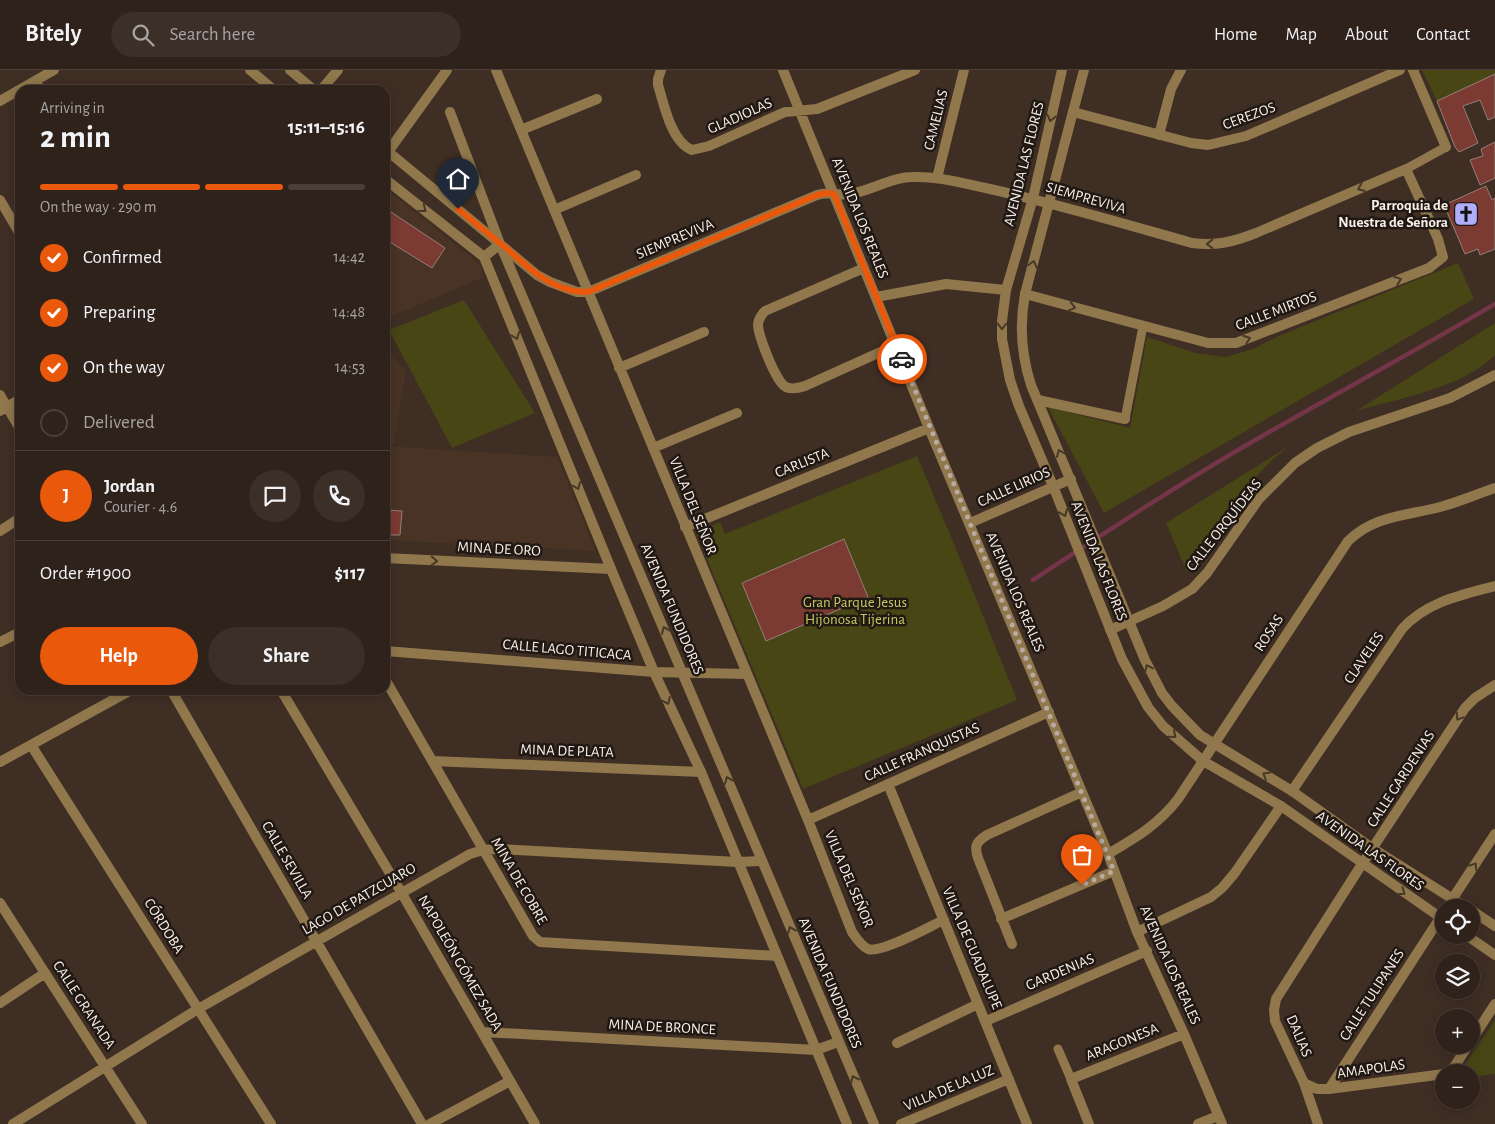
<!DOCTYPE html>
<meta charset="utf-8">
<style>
:root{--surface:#2f221b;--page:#3b2f28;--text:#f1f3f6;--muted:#a7a4a3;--line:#4a3f3a;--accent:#ea580c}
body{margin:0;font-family:"Alegreya Sans",sans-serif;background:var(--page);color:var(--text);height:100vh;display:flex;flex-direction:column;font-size:19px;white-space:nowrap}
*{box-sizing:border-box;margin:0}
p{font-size:16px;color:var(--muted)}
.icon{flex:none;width:28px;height:28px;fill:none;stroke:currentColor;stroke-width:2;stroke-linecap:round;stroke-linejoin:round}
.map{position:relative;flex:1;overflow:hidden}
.sheet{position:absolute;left:15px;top:15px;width:375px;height:610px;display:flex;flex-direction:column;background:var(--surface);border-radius:15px;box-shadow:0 2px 12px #0003,0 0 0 1px var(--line)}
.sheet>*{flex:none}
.controls{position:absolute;left:1435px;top:829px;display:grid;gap:10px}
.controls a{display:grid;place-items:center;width:45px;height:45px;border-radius:50%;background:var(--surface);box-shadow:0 2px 12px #0003,0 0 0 1px var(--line);font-size:25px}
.pin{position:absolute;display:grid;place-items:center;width:42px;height:42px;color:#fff;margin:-51px -21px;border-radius:50% 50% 50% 0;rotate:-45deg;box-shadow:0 0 5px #0007}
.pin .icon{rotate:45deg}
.courier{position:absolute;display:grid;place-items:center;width:50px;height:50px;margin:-25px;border:4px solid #ea580c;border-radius:50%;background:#fff;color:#222;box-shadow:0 1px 6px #0007}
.headline em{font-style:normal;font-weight:700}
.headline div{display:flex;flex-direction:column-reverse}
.headline{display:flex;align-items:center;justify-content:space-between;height:85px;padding:0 25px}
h1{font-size:32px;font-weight:700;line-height:38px}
.bar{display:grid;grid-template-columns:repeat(4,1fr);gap:8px 5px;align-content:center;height:60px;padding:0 25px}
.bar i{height:6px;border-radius:4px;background:var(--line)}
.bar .selected{background:var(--accent)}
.bar p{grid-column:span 4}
.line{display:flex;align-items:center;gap:12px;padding:0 25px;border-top:1px solid var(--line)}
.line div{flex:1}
.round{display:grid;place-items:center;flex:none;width:52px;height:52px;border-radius:26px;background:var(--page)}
ol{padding:0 25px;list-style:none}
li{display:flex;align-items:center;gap:15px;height:55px}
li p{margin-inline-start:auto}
li .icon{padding:5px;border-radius:50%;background:var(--accent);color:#fff;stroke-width:4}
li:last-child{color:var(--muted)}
li i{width:28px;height:28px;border:2px solid var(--line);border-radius:50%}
.cta{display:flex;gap:10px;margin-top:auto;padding:10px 25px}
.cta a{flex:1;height:58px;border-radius:30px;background:var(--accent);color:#fff;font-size:20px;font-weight:700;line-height:58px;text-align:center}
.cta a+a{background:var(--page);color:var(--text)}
header{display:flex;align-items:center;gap:30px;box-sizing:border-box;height:70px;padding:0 25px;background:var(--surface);border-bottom:1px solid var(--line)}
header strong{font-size:24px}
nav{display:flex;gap:28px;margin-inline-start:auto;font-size:18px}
.search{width:350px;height:45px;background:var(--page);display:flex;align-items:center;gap:12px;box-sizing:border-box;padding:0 18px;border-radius:28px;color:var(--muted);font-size:19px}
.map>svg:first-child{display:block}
.built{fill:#493324}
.green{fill:#484615}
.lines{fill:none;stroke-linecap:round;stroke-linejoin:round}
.stream{stroke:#743549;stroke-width:4.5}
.building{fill:#7b3b33;stroke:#967e7a}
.pedestrian{stroke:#90774c;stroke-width:9}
.minor{stroke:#90774c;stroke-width:10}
.tertiary{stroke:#90774c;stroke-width:10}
.oneway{stroke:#473927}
.done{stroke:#b9aba3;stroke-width:5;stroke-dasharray:0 9}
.route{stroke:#ea580c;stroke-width:6}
.labels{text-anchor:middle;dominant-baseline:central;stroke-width:5;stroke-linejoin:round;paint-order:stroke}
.street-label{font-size:15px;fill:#faefe8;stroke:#201813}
.poi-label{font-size:15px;font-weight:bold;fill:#faefe8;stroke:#201813;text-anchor:end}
.park-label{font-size:15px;fill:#c9c664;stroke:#201813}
</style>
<header>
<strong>Bitely</strong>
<div class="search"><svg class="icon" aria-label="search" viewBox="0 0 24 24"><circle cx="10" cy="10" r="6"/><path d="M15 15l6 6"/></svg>Search here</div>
<nav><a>Home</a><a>Map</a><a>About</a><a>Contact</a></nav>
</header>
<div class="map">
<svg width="1495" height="1054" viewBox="0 0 1495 1054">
<rect width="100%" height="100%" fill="#3f2e24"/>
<!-- built -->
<path class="built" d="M 385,118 L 480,194 L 484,207 L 385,249 Z
M 385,279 L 406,301 L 394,375 L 385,374 Z
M 385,376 L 557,387 L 596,481 L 385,470 Z"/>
<!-- green -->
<path class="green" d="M 1422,0 L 1495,0 L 1495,4 L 1437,31 Z
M 1458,193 L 1474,229 L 1104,443 L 1048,337 L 1130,358 L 1147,267 L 1195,283 L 1226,287 L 1253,279 L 1279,266 Z
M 464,230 L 535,343 L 452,378 L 389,260 Z
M 1495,253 L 1495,285 C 1463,318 1399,328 1356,341 Z
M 1289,376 L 1271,391 L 1244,419 L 1187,502 L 1166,453 Z
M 917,386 L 954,474 L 1017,630 L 803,719 L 696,463 L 720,452 L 725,464 Z
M 1495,950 L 1495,1004 L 1471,1007 L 1471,1002 L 1460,1002 Z"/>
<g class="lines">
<!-- stream -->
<path class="stream" d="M 1033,510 C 1109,460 1185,410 1264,365 C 1341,321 1419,279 1495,234"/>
</g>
<!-- building -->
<path class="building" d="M 1495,4 L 1495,47 L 1488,50 L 1480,30 L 1463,36 L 1478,73 L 1459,82 L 1455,77 L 1437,31 Z
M 1495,72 L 1495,108 L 1480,115 L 1470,90 L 1483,86 L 1481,79 Z
M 1486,116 L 1492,130 L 1495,128 L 1495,179 L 1480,185 L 1478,179 L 1465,184 L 1444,135 Z
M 385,138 L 445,178 L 432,198 L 385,169 Z
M 385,440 L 402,441 L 400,465 L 385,465 Z
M 844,469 L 868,527 L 766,571 L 742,513 Z"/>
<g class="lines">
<!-- pedestrian -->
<path class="pedestrian" d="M 1406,99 L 1446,77
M 1125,349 L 1143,256
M 1058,979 L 1071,1009"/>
<!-- minor -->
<path class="minor" d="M 496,0 L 808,750 L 852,862 C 856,868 861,876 868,879 C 881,884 930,856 944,850
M 661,0 L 658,9 L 658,15 C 664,34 671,72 692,80 L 709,76 L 785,42 L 817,39 L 915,0
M 783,0 L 929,358 L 1108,784 L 1137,862 L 1184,964 L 1222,1054
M 1413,0 L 1446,77
M 35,11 L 41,20
M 321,20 L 338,0
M 0,31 L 54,0
M 450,42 L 500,174 L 537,205 L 550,212 L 577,222 L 588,222 L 817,125 C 828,121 839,126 850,124 C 871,121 891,107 912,107 C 939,106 965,114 990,119 C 1058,134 1125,154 1192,173 C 1217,176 1233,172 1256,163 L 1406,99 L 1438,169 L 1443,187 L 1429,198 L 1236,273 L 1208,273 L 1025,224
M 1073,42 L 1191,73 L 1208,75 L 1246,66 L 1400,0
M 521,60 L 597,29
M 1159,65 L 1171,19 L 1181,0
M 385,86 L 447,0
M 937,108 L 964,0
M 0,130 L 20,164
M 554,140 L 636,105
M 484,187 L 500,174
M 864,198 L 765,241 C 761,245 759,248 758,254 C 758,265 776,313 786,317 C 792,320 799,318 805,316 L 896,275
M 876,227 L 946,214 L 1006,220
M 619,298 L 704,262
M 0,325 L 20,359
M 1038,330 L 1125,349
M 0,341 L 20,329
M 653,378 L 737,343
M 970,453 L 1071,409
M 685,457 L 929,358
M 0,461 L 20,448
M 385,488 L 611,499
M 1110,560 L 1163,536 L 1192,519 L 1207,503 L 1259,429 L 1295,393 L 1317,378 L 1349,362 L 1450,328 L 1495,305
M 0,572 L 20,562
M 385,581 L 654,602 L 746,604
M 385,609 L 533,866 L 540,872 L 777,886
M 171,620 L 422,1054
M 281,620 L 401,822 L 535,1054
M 31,675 L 271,1054
M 432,691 L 701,702
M 0,692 L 131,620
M 888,714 L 1027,1054
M 1292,721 L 1402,559 C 1426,532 1461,525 1495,516
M 808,750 L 1049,642
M 1108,784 C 1135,768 1158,755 1178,729 L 1348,471 C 1375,445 1406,446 1440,437 C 1459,432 1477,424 1495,418
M 1453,828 L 1495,764
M 0,833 L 142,1054
M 1001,849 L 1114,801
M 1137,862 L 1211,827 L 1222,818 L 1234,804 L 1281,736
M 1012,874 L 978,788 C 974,776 976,772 987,765 L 1082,722
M 0,933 L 45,903
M 986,951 L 1147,881
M 483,962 L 816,980 L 838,972
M 1471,971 L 1495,934
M 897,973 L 978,934
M 1448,1002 L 1453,999 L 1468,975
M 1304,1013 L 1317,1019 L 1329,1019 L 1444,1004
M 1329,1019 L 1440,848
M 13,1054 L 198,939 L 470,784 L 483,780 L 497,779 L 737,792 L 762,791
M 430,1054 L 510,1011
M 901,1054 L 1009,1009
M 1089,1054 L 1071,1009 L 1184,964
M 1198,1054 L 1218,1046
M 1318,1054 L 1304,1013 L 1275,951 L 1274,940 L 1276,929 L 1362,794 L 1465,638 L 1475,628 L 1495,615"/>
<!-- tertiary -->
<path class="tertiary" d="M 250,0 L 274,20
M 290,0 L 314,20
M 1062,0 L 1033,128 L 1006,220 L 1002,251 L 1002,269 L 1010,310 L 1019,336 L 1053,416 L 1122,589 L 1148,637 L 1163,656 L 1203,691 L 1281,736 L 1444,850
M 1084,0 L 1025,224 C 1019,256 1021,284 1031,315 L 1145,590 L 1162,623 L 1172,636 L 1200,665 L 1292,721 L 1372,778 L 1467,838
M 385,79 L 500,174 L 874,1054
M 385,109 L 484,187 L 611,499 L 654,602 L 701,702 L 847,1054
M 1471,840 L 1495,856
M 1466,865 L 1495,885"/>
</g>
<!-- one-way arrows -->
<defs><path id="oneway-chevron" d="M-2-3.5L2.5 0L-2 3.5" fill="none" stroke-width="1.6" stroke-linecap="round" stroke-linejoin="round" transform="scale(1.25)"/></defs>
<g class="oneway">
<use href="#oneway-chevron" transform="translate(1051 48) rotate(103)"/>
<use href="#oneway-chevron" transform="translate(1361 118) rotate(157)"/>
<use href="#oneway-chevron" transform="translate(423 139) rotate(38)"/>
<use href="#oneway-chevron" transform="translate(1210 174) rotate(178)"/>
<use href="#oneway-chevron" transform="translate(1033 194) rotate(-75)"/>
<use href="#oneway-chevron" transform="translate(1398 210) rotate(-21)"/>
<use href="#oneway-chevron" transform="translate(1072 237) rotate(15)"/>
<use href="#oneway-chevron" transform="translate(1002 256) rotate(90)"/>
<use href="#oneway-chevron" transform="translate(516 266) rotate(68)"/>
<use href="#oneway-chevron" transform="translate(1247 269) rotate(-20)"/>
<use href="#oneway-chevron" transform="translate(1060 383) rotate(-112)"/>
<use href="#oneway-chevron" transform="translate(577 416) rotate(68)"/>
<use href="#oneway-chevron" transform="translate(1064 443) rotate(68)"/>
<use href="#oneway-chevron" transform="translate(434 491) rotate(3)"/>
<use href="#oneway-chevron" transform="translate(665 560) rotate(-113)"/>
<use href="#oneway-chevron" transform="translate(1148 598) rotate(-115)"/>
<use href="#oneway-chevron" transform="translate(667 631) rotate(65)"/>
<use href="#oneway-chevron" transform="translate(1459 647) rotate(123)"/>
<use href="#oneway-chevron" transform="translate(1173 665) rotate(41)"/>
<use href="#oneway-chevron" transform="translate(1266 705) rotate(-149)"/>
<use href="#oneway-chevron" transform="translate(728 710) rotate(-113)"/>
<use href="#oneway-chevron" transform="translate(1474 796) rotate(-57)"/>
<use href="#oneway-chevron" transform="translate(1402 822) rotate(34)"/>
<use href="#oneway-chevron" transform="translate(791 860) rotate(-113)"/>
<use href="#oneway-chevron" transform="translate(854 1009) rotate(-114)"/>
</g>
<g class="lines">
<!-- done -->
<path class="done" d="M 902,289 L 1114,801 L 1082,815"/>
<!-- route -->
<path class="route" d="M 458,139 C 474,152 490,165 506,178 C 530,199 554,223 588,222 L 817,125 L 827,123 L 834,124 L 902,289"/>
</g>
<!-- icons -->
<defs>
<symbol id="church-square" viewBox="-11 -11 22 22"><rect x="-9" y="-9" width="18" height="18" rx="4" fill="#aeaefa" stroke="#201813"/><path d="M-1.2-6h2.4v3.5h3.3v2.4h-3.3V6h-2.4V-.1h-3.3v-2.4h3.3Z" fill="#111"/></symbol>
</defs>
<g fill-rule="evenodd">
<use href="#church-square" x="1452" y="130" width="28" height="28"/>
</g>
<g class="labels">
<!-- street labels -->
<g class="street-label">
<text transform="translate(740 46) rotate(-24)">GLADIOLAS</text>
<text transform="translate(1249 46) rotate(-20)">CEREZOS</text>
<text transform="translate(936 50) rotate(-76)">CAMELIAS</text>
<text transform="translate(1024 94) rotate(-76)">AVENIDA LAS FLORES</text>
<text transform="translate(1086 128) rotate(16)">SIEMPREVIVA</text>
<text transform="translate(860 148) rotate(68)">AVENIDA LOS REALES</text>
<text transform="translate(675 169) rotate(-23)">SIEMPREVIVA</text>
<text transform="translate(1276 241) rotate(-21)">CALLE MIRTOS</text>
<text transform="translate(802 393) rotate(-22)">CARLISTA</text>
<text transform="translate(1014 417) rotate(-24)">CALLE LIRIOS</text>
<text transform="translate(693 436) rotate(68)">VILLA DEL SEÑOR</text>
<text transform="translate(1224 455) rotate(-52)">CALLE ORQUÍDEAS</text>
<text transform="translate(499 479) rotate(3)">MINA DE ORO</text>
<text transform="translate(1099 491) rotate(68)">AVENIDA LAS FLORES</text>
<text transform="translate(1015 522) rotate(67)">AVENIDA LOS REALES</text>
<text transform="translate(672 539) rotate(67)">AVENIDA FUNDIDORES</text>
<text transform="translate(1269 563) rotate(-57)">ROSAS</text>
<text transform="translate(567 580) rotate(5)">CALLE LAGO TITICACA</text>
<text transform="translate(1364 588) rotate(-56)">CLAVELES</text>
<text transform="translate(567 681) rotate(2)">MINA DE PLATA</text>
<text transform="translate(922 682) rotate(-24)">CALLE FRANQUISTAS</text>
<text transform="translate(1401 709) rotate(-57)">CALLE GARDENIAS</text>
<text transform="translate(1370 781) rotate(35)">AVENIDA LAS FLORES</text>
<text transform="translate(287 790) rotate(60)">CALLE SEVILLA</text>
<text transform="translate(849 809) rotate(67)">VILLA DEL SEÑOR</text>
<text transform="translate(519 811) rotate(60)">MINA DE COBRE</text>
<text transform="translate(359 829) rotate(-30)">LAGO DE PATZCUARO</text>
<text transform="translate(164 856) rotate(58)">CÓRDOBA</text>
<text transform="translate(972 878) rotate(67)">VILLA DE GUADALUPE</text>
<text transform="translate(460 893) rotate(60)">NAPOLEÓN GÓMEZ SADA</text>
<text transform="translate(1170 895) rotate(66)">AVENIDA LOS REALES</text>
<text transform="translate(1060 902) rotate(-23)">GARDENIAS</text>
<text transform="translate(830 913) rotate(67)">AVENIDA FUNDIDORES</text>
<text transform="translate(1372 925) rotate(-57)">CALLE TULIPANES</text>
<text transform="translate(84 935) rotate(57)">CALLE GRANADA</text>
<text transform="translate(662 957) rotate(3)">MINA DE BRONCE</text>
<text transform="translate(1299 966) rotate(67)">DALIAS</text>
<text transform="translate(1122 972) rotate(-22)">ARAGONESA</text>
<text transform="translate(1371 999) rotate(-8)">AMAPOLAS</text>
<text transform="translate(949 1018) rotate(-23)">VILLA DE LA LUZ</text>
</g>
<!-- poi labels -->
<g class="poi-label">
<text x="1448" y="135">Parroquia de<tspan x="1448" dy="17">Nuestra de Señora</tspan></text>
</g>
<!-- park labels -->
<g class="park-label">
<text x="855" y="532">Gran Parque Jesus<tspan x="855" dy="17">Hijonosa Tijerina</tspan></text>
</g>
</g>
</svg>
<div class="controls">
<a><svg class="icon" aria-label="locate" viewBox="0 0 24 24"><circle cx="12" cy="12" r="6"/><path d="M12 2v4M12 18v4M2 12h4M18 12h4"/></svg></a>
<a><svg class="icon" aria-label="layers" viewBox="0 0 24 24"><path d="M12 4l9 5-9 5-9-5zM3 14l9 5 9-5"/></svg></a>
<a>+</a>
<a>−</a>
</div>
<div class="pin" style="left:1082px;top:815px;background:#ea580c"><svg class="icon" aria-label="bag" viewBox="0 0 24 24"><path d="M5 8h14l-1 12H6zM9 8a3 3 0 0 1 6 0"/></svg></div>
<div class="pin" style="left:458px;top:139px;background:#1f2937"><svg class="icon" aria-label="home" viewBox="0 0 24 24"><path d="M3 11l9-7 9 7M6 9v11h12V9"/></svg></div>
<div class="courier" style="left:902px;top:289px"><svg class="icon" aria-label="car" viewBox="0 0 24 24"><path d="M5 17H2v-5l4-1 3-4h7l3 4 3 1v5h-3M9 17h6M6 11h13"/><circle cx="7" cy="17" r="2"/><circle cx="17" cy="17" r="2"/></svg></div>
<section class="sheet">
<div class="headline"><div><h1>2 min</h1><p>Arriving in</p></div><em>15:11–15:16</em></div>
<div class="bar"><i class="selected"></i><i class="selected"></i><i class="selected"></i><i></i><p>On the way · 290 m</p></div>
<ol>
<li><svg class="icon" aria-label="check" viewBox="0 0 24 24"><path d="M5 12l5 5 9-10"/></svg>Confirmed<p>14:42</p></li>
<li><svg class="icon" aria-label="check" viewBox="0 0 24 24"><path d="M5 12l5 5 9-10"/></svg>Preparing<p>14:48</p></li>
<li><svg class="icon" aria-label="check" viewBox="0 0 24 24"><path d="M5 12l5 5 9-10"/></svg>On the way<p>14:53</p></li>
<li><i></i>Delivered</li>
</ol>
<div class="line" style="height:90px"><b class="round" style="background:var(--accent);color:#fff">J</b><div><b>Jordan</b><p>Courier · 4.6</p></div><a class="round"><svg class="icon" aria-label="chat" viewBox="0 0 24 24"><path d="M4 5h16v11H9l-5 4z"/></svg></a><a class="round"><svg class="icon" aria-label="phone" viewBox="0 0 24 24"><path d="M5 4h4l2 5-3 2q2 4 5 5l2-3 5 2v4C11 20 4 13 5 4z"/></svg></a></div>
<div class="line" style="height:65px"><div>Order #1900</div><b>$117</b></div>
<div class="cta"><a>Help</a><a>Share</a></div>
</section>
</div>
